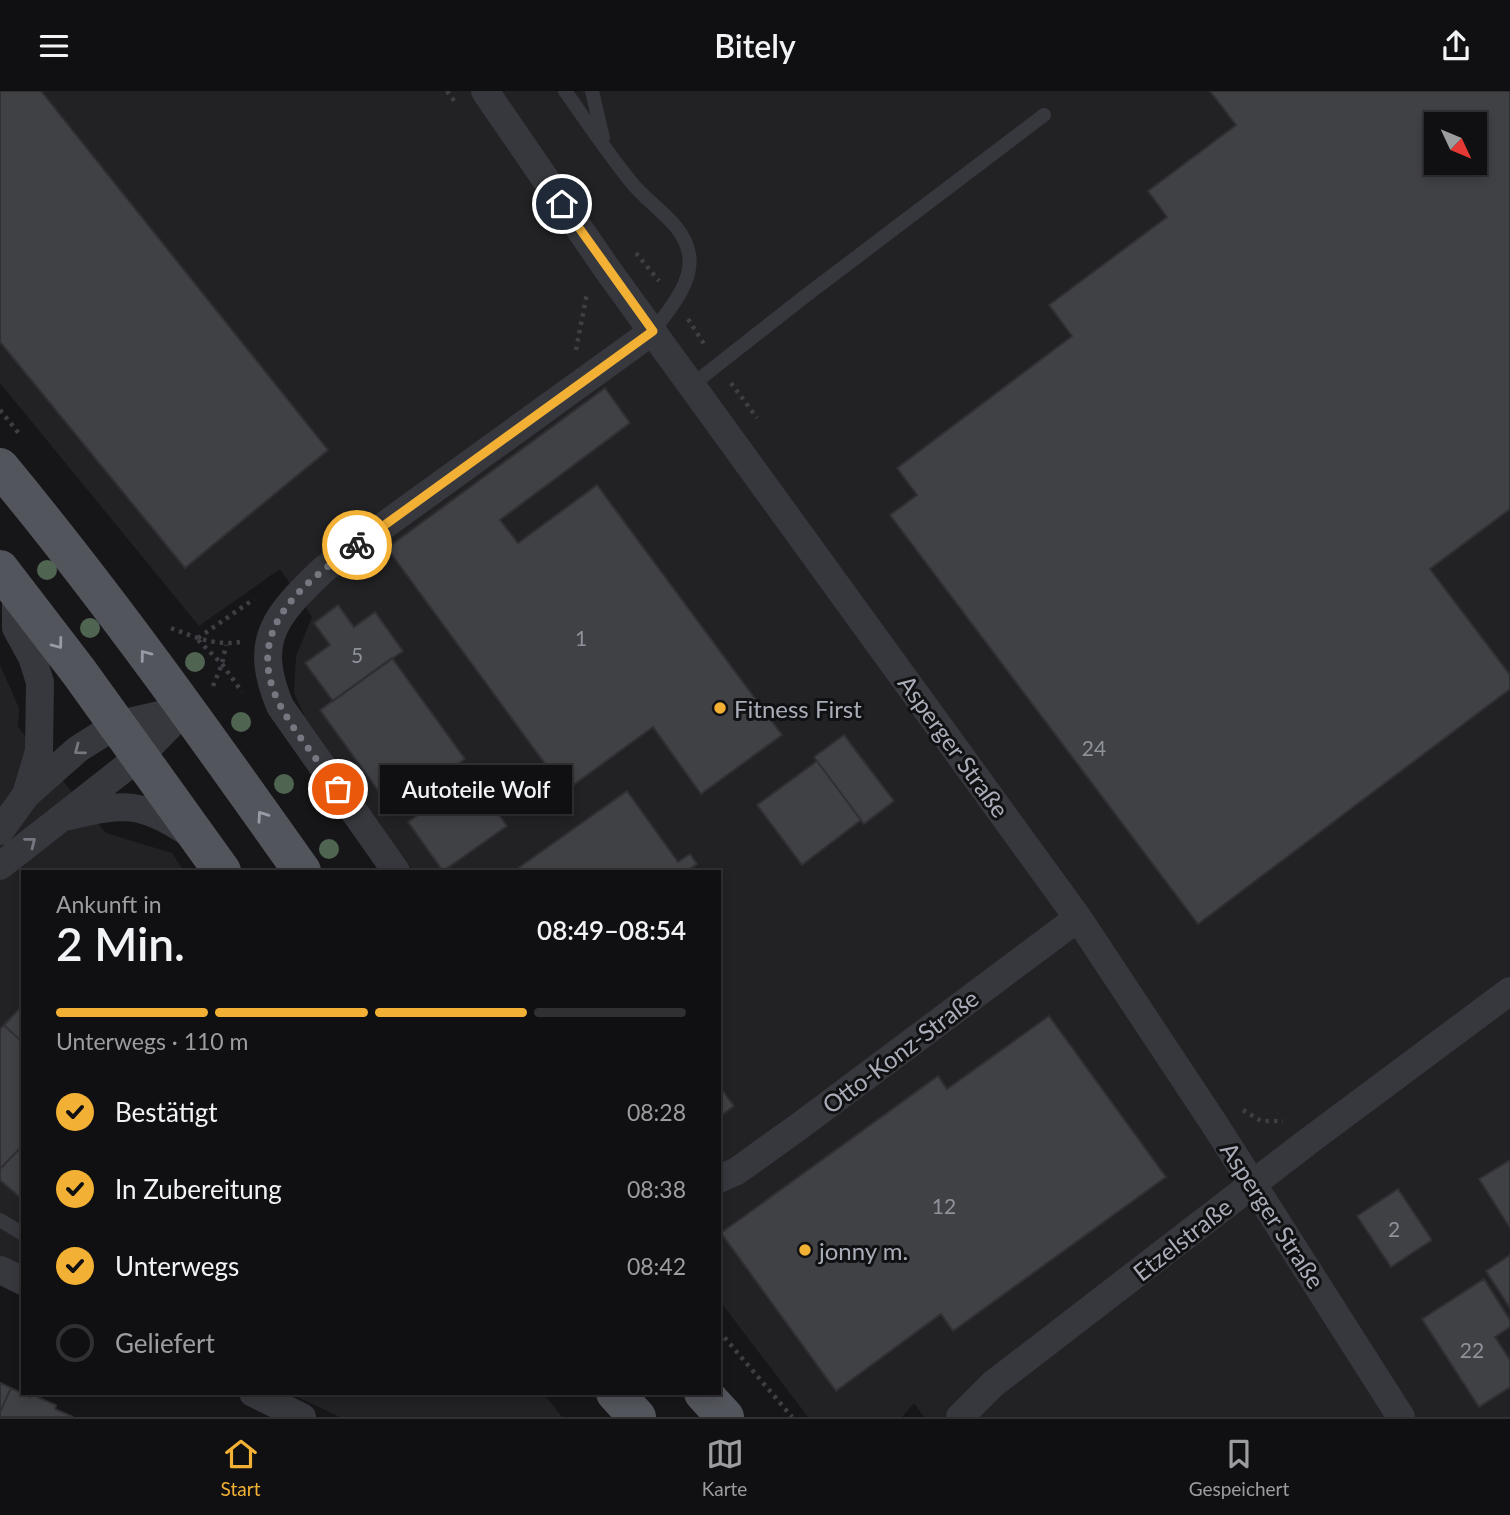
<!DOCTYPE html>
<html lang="de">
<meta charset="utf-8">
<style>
:root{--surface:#101012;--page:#19191b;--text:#f1f3f6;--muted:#9c9d9f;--line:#303032;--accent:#f2b134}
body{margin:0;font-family:Lato,sans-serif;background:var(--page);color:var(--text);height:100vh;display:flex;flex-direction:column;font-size:26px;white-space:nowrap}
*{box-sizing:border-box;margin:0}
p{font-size:23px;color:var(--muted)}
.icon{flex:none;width:38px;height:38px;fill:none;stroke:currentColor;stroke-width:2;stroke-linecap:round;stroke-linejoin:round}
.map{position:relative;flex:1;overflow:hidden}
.drawer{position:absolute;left:21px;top:779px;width:700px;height:525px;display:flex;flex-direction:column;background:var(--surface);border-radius:0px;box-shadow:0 4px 10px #0003,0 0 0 2px var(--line)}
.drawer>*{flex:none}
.needle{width:46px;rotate:134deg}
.buttons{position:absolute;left:1424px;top:21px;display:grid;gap:14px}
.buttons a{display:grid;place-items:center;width:63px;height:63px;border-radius:0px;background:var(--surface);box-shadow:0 4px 10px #0003,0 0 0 2px var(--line);font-size:35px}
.pin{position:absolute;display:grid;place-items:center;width:60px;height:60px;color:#fff;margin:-30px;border:4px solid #fff;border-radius:50%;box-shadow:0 2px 7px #0007}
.courier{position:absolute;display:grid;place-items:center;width:70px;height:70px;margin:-35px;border:5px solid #f2b134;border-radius:50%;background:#fff;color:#222;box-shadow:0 2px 9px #0007}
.bubble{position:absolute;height:49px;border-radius:0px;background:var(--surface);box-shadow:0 4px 10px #0003,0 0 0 2px var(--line);font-size:23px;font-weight:600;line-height:49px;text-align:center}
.head em{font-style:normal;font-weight:600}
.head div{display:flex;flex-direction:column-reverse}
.head{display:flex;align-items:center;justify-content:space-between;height:119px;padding:0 35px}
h1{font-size:46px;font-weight:600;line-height:52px}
.bar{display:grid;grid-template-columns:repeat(4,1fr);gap:10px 7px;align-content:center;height:84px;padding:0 35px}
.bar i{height:9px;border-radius:5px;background:var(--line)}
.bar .on{background:var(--accent)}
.bar p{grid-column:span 4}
ol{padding:0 35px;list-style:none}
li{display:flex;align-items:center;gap:21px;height:77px}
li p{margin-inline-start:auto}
li .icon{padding:7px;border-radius:50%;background:var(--accent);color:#111;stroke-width:4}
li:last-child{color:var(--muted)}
li i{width:38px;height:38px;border:4px solid var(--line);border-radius:50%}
header{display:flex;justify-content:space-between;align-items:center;height:91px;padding:0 35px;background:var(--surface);font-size:32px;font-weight:600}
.dock{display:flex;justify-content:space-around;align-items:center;height:98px;border-top:2px solid var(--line);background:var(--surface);font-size:19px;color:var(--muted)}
.dock a{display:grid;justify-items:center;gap:4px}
.dock .on{color:var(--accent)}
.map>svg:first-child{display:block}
.built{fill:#222225;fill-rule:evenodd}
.building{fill:#404145;stroke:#303034;stroke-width:2;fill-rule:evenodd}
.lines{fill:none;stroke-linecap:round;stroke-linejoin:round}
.path{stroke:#3d3f44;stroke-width:4.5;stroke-dasharray:3.5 5;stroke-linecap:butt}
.lane{stroke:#37383d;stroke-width:14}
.street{stroke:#37383d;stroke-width:28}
.primary{stroke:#53555c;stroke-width:38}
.tree{fill:#506452}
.oneway{stroke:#979ba6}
.oneway2{stroke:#757881}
.done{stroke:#757880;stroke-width:7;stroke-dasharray:0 12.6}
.route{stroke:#f2b134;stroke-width:9}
.poi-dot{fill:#f2b134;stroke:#111113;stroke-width:2.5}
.labels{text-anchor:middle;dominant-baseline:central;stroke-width:6;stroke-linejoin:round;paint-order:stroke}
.number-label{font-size:21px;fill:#8e929b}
.poi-label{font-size:24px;fill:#a8adb8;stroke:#111113;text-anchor:start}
.street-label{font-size:24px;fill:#a8adb8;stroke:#111113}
</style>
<header><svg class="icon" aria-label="menu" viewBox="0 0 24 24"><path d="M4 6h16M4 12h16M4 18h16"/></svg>Bitely<svg class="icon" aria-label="share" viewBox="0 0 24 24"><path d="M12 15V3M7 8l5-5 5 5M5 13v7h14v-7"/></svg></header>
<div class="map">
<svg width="1510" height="1326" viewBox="0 0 1510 1326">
<rect width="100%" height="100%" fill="#161618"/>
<!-- built -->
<path class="built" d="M 0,0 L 1510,0 L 1510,1326 L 924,1326 L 914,1312 L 902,1326 L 808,1326 L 719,1209 L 719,780 L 413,780 L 305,626 L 294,602 L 296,565 L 312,526 L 280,478 L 199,535 L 0,292 ZM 1437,33 L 1475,33 L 1475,72 L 1437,72 Z
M 0,574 L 19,617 L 18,636 L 106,742 L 172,762 L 184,780 L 23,780 L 23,1177 L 0,1166 Z
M 289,1302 L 543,1302 L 562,1326 L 340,1326 Z"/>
<!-- building -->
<path class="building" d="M 0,0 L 41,0 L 328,359 L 185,477 L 0,251 Z
M 1210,0 L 1510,0 L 1510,418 L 1430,478 L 1510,584 L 1510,598 L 1198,833 L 890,424 L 917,404 L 897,377 L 1072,245 L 1049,214 L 1167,126 L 1148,100 L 1236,34 ZM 1437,33 L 1475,33 L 1475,72 L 1437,72 Z
M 605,297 L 630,332 L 500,429 L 518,452 L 597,394 L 782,644 L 701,703 L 653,636 L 565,700 L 387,457 Z
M 338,514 L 354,536 L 375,521 L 403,560 L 333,610 L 305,572 L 330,554 L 314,532 Z
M 392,567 L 465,668 L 393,720 L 320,619 Z
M 844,644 L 894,710 L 864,733 L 814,666 Z
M 817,670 L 861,729 L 802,774 L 757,714 Z
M 471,685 L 507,735 L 443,780 L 408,731 Z
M 627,700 L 678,771 L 690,763 L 697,773 L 687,780 L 514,780 Z
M 23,914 L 23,952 L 4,934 Z
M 1049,925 L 1166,1086 L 953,1240 L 941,1223 L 836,1300 L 721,1142 L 938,985 L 947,998 Z
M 4,934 L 23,952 L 23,1054 L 0,1078 L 0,938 Z
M 719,995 L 734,1015 L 719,1026 Z
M 23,1054 L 23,1109 L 0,1089 L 0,1078 Z
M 1510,1069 L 1510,1137 L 1479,1088 Z
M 1398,1098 L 1432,1149 L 1391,1176 L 1357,1125 Z
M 1510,1164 L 1510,1217 L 1486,1180 Z
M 1484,1188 L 1510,1229 L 1510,1236 L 1495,1246 L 1510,1269 L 1510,1296 L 1479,1316 L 1422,1228 Z
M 0,1292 L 11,1297 L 0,1321 Z
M 11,1297 L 30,1306 L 31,1303 L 56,1314 L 55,1318 L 73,1326 L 0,1326 L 0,1321 Z"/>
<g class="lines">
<!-- path -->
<path class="path" d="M 447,0 L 455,11
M 636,162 L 659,190
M 688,228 L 706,256
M 576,259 L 587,202
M 731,292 L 757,327
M 0,319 L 21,345
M 171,537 C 194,546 215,555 240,551
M 198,547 L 254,508
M 198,549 L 222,573 L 242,601
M 213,595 L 222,573 L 226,554
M 1243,1019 L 1261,1030 L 1283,1030
M 719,1240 L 792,1326"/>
<!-- lane -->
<path class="lane" d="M 565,0 C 587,31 608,63 632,92 C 650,115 684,132 689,163 C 694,191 669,219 653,240
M 592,0 L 603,47
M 692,294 L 804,206 L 1044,24
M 0,1129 L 23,1143"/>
<!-- street -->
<path class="street" d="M 485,0 L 607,178 L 1078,827 L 1215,1034 L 1401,1326
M 16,499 L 16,537 L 32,566 L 40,591 L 39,660 L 26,704
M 69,725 C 125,712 139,710 189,742
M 0,740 L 26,704 L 78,658 L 116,634 L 186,618
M 0,775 L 140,665 L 186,618
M 396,780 L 280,615 C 252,548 276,524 324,478 L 653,240
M 719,1088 L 737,1080 L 801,1034 L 1078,827
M 0,1179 L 23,1190
M 253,1302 L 302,1326
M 960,1326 L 993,1293 L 1310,1049 L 1510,900"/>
<!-- primary -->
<path class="primary" d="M 0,376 C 107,505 205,643 302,780
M 0,478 L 79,581 L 222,780
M 615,1302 L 637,1326
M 703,1302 L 725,1326"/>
</g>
<!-- trees -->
<g class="tree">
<circle cx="47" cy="479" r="10"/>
<circle cx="90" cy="537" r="10"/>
<circle cx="195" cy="571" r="10"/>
<circle cx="241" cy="631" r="10"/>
<circle cx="284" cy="693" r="10"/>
<circle cx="329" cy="758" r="10"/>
</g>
<!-- one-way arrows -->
<defs><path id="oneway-chevron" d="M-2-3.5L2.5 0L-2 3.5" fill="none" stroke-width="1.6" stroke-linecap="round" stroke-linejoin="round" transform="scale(1.75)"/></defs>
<g class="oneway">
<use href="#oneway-chevron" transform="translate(58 553) rotate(53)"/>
<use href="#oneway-chevron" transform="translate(145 564) rotate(-127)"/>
<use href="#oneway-chevron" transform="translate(262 725) rotate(-125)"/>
</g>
<g class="oneway2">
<use href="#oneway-chevron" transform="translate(79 659) rotate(143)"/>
<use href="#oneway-chevron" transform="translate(31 751) rotate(-38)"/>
</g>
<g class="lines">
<!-- done -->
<path class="done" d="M 338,698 C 320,672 294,641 280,614 C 241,539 302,493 357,454"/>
<!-- route -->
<path class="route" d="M 357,454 L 653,240 L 562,113"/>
</g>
<!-- markers -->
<g class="poi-dot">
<circle cx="720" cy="617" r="7"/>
<circle cx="805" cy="1159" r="7"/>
</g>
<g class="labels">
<!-- number labels -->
<g class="number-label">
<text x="581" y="546">1</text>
<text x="357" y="563">5</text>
<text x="1094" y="656">24</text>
<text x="944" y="1114">12</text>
<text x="1394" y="1137">2</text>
<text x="1472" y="1258">22</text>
</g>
<!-- poi labels -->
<g class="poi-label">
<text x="734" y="617">Fitness First</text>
<text x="819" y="1159">jonny m.</text>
</g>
<!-- street labels -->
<g class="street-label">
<text transform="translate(954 655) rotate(54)">Asperger Straße</text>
<text transform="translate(900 960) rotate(-37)">Otto-Konz-Straße</text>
<text transform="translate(1273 1124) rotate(57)">Asperger Straße</text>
<text transform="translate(1182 1148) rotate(-38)">Etzelstraße</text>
</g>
</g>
</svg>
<div class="buttons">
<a><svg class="needle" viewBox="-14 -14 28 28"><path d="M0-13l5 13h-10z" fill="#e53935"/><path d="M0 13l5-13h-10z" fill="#9c9d9f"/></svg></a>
</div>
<div class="pin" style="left:338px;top:698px;background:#ea580c"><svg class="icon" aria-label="bag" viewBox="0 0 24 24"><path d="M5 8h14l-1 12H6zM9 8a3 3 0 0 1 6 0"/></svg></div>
<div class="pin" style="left:562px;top:113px;background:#1f2937"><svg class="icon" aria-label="home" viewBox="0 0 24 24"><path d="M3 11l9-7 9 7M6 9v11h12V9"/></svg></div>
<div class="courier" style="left:357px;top:454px"><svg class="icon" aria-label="bike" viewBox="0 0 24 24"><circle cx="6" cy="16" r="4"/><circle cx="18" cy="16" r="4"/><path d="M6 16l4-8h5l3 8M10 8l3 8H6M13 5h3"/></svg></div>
<div class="bubble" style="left:380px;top:674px;width:192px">Autoteile Wolf</div>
<section class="drawer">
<div class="head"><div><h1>2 Min.</h1><p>Ankunft in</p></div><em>08:49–08:54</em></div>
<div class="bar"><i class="on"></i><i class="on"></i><i class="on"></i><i></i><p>Unterwegs · 110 m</p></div>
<ol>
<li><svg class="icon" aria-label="check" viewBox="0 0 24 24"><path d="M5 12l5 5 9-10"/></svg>Bestätigt<p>08:28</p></li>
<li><svg class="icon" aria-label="check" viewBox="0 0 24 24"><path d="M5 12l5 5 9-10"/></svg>In Zubereitung<p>08:38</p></li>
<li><svg class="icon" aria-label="check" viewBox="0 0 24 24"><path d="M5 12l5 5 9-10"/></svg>Unterwegs<p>08:42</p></li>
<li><i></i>Geliefert</li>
</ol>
</section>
</div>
<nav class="dock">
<a class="on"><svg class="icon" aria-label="home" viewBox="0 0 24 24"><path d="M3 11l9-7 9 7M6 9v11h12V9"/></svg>Start</a>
<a><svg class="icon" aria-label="map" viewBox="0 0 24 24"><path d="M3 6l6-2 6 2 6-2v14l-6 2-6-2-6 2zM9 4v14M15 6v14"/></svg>Karte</a>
<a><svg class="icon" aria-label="saved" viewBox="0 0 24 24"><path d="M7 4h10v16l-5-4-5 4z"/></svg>Gespeichert</a>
</nav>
